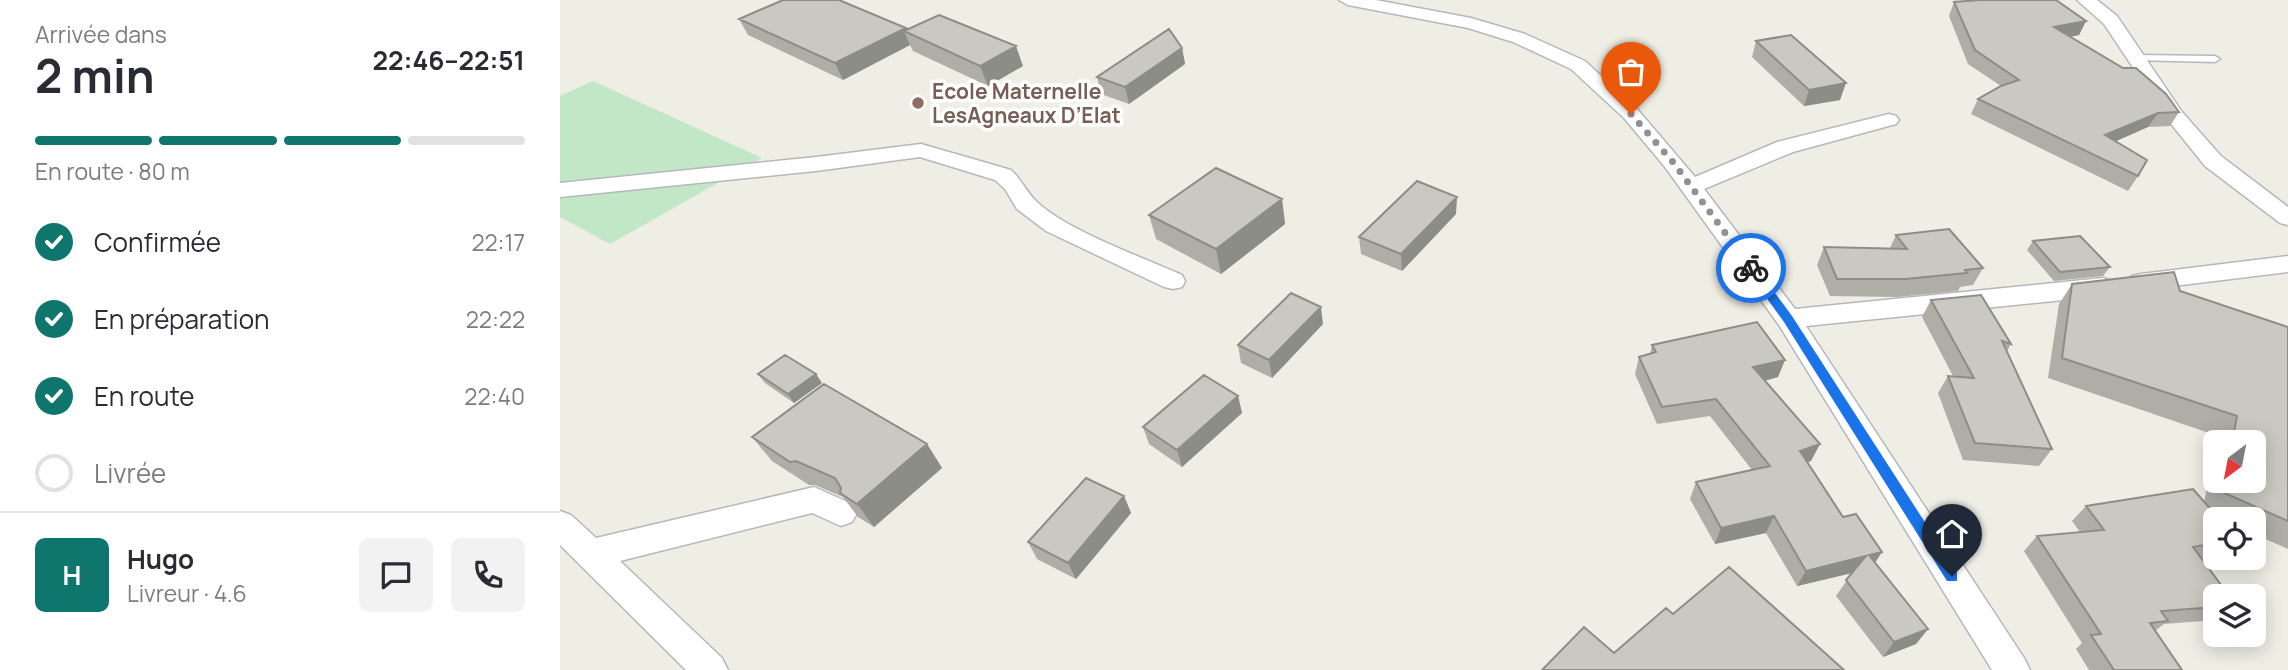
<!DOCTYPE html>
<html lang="fr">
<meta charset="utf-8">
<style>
:root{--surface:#fff;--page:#f2f2f3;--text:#2b2b33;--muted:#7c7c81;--line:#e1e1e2;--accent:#0f766e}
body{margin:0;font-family:Manrope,sans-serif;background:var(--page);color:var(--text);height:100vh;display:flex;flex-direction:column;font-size:26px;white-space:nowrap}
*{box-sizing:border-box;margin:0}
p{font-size:23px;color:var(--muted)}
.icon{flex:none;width:38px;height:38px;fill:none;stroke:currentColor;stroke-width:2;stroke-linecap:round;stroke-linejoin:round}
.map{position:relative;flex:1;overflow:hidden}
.side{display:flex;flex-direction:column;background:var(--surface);width:560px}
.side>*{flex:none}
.needle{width:46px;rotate:212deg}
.buttons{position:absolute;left:1643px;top:430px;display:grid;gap:14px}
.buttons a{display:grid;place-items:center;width:63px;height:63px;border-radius:10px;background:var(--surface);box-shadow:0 4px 18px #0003;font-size:35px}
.pin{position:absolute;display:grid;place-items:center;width:60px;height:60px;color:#fff;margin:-72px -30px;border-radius:50% 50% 50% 0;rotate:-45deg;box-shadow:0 0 7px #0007}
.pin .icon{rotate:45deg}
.courier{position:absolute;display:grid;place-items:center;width:70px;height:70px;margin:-35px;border:5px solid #1a73e8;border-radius:50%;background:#fff;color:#222;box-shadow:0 2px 9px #0007}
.headline em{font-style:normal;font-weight:700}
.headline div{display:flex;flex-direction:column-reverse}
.headline{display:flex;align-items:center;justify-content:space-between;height:119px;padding:0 35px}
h1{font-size:46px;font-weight:700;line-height:52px}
.bar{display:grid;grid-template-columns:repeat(4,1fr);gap:10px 7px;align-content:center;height:84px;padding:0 35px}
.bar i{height:9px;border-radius:5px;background:var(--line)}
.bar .on{background:var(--accent)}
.bar p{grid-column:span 4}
.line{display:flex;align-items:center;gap:18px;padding:0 35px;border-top:2px solid var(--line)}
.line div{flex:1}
.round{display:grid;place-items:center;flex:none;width:74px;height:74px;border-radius:10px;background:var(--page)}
ol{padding:0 35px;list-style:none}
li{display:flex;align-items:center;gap:21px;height:77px}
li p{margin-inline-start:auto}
li .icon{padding:7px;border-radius:50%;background:var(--accent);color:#fff;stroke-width:4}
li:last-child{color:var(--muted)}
li i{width:38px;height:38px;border:4px solid var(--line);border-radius:50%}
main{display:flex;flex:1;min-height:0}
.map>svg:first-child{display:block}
.green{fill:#c2e7c6}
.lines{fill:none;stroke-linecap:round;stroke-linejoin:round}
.service-casing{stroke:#b6b7bc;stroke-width:3}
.minor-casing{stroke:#b6b7bc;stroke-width:3}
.service{fill:#fff;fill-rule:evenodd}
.minor{fill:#fff;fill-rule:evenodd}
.wall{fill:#aeada6}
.shaded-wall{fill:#8d8d87}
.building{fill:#cac9c1;stroke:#8d8d87;stroke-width:2}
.route{fill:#1a73e8}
.done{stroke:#909292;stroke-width:7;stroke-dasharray:0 12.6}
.education-dot{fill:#8d6e63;stroke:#fff;stroke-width:2.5}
.labels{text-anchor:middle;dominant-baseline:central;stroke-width:7;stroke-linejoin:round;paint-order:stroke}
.far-education-label{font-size:21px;font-weight:bold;fill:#785e54;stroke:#fff;text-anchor:start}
</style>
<main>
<section class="side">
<div class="headline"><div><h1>2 min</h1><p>Arrivée dans</p></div><em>22:46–22:51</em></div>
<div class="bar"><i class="on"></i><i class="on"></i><i class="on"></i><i></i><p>En route · 80 m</p></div>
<ol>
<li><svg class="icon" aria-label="check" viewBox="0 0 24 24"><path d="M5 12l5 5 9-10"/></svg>Confirmée<p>22:17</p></li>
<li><svg class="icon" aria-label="check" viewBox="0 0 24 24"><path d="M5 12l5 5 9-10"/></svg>En préparation<p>22:22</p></li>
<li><svg class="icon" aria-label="check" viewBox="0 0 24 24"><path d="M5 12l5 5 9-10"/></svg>En route<p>22:40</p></li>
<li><i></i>Livrée</li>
</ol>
<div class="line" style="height:126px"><b class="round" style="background:var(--accent);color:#fff">H</b><div><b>Hugo</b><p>Livreur · 4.6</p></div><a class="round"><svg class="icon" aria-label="chat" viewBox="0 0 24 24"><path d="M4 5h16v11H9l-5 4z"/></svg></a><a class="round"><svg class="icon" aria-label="phone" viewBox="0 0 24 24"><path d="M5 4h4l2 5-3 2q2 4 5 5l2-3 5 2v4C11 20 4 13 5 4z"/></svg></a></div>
</section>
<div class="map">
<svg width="1728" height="670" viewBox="0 0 1728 670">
<rect width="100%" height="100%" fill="#efeee5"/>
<!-- green -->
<path class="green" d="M 33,81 L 202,158 L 50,244 L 0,217 L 0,96 Z"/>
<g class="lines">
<defs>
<path id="service" d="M 1575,55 L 1655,56 L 1660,59 L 1655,62 L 1571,60 L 1570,58 Z"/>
<path id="minor" d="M 779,0 L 816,0 L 911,18 L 965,34 L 1025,61 L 1078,110 L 1135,177 L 1217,142 L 1329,114 L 1336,116 L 1339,120 L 1336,124 L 1233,152 L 1144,189 L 1235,309 L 1543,278 L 1552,281 L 1555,287 L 1552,293 L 1543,296 L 1246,326 L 1464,658 L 1470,670 L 1432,670 L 1219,325 L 1105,167 L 1064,118 L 1011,69 L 953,42 L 908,28 L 788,5 Z
M 1517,0 L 1537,0 L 1557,16 L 1622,112 L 1661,156 L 1728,207 L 1728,225 L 1720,223 L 1645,166 L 1608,120 L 1544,24 Z
M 361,144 L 451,170 C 461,179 466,191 475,200 C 503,229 582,257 622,275 L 625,281 L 622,287 L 613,289 L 604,287 L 486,231 L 457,209 L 445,189 L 435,180 L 360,157 L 256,171 L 0,197 L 0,183 L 256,157 Z
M 1728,256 L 1728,272 L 1581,290 L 1572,288 L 1569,282 L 1572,276 L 1581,274 Z
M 254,487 L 292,504 L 297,513 L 292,522 L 281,526 L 252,513 L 60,561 L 162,658 L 168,670 L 126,670 L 0,545 L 0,511 L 11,515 L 36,538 Z"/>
</defs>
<!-- service casing -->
<use href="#service" class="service-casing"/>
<!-- minor casing -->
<use href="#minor" class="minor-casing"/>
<!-- service -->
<use href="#service" class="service"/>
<!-- minor -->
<use href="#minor" class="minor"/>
</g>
<!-- wall -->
<path class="wall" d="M 1394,2 L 1526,21 L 1519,35 L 1510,37 L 1619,112 L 1610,126 L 1588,127 L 1556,141 L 1578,176 L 1568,191 L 1411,114 L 1418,99 L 1441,86 L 1408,64 L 1389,16 Z
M 179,19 L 346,28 L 347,30 L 463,66 L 428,86 L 353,51 L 350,45 L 283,80 L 188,35 Z
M 1196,41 L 1280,100 L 1244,106 L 1192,57 Z
M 622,48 L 625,64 L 569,104 L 541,94 L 537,77 Z
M 722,199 L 725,224 L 661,274 L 596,239 L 589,215 Z
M 896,214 L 842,271 L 801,254 L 799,237 Z
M 1336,235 L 1423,268 L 1413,285 L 1400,287 L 1398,291 L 1337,297 L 1270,296 L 1257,265 L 1264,247 L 1330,248 Z
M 1473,241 L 1550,267 L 1543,276 L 1494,281 L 1467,250 Z
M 1512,284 L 1620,291 L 1728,327 L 1728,549 L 1694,534 L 1694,520 L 1662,520 L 1659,519 L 1656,520 L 1656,556 L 1641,558 L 1656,597 L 1656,620 L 1604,624 L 1595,631 L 1622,670 L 1529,670 L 1516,649 L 1522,643 L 1464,551 L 1477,536 L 1520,532 L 1512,521 L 1526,506 L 1644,502 L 1656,447 L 1656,481 L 1694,481 L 1694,443 L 1656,443 L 1658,436 L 1488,378 L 1499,304 Z
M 1371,300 L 1451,344 L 1447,351 L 1492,449 L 1479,466 L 1403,460 L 1378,393 L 1388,376 L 1393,376 L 1362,317 Z
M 763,324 L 712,378 L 681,363 L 678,345 Z
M 1092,345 L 1218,377 L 1205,381 L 1251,461 L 1247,462 L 1283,517 L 1322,552 L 1315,563 L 1368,629 L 1356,644 L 1323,657 L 1276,596 L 1292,573 L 1237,586 L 1206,533 L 1155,544 L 1130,499 L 1136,482 L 1192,470 L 1150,416 L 1097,424 L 1075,374 L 1079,357 L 1090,354 Z
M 198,374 L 262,383 L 234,403 L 205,383 Z
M 678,396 L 682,413 L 622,467 L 589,444 L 583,427 Z
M 192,437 L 367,444 L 382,468 L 314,527 L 298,517 L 283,497 L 255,485 L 249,485 L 212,461 Z
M 564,496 L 571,513 L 516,579 L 477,559 L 468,542 Z"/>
<!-- shaded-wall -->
<path class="shaded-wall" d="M 1526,21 L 1519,35 L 1487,41 L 1494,27 Z
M 346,28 L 348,33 L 344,31 L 350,45 L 283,80 L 275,63 Z
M 456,46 L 463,66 L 428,86 L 420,66 Z
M 622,48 L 625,64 L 569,104 L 565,87 Z
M 1286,83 L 1280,100 L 1244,106 L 1249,90 Z
M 1598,113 L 1588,127 L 1536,150 L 1545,135 Z
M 897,197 L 896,214 L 842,271 L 841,254 Z
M 722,199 L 725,224 L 661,274 L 656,249 Z
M 761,307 L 763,324 L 712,378 L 709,360 Z
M 1225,360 L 1218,377 L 1187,385 L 1193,367 Z
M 256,374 L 262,383 L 234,403 L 228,394 Z
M 678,396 L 682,413 L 622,467 L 617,450 Z
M 367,444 L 382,468 L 314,527 L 297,504 Z
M 1260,444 L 1251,461 L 1232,468 L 1240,451 Z
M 564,496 L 571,513 L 516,579 L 508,563 Z
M 1214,516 L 1206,533 L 1155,544 L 1161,528 Z
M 1322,552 L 1311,568 L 1309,555 Z
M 1306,556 L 1296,572 L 1237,586 L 1246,571 Z
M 1368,629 L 1356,644 L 1323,657 L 1334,642 Z"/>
<!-- building -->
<path class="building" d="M 223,0 L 279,0 L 346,28 L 275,63 L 179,19 Z
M 1419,0 L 1496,0 L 1526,21 L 1494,27 L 1563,68 L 1576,68 L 1606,94 L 1619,112 L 1598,113 L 1545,135 L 1587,160 L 1578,176 L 1418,99 L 1441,86 L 1459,80 L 1415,50 L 1394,2 Z
M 379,15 L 456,46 L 420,66 L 344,31 Z
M 609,29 L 622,48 L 565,87 L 537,77 Z
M 1231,35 L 1286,83 L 1249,90 L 1196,41 Z
M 656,168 L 722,199 L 656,249 L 589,215 Z
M 857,181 L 897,197 L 841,254 L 799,237 Z
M 1389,229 L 1423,268 L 1405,270 L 1407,273 L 1345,279 L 1277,279 L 1264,247 L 1347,249 L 1336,235 Z
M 1520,236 L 1550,267 L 1500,272 L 1473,241 Z
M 1614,272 L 1620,291 L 1728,327 L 1728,521 L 1662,492 L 1664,481 L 1694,481 L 1694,443 L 1672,443 L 1677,416 L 1502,358 L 1512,284 Z
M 731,293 L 761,307 L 709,360 L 678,345 Z
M 1421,295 L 1451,344 L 1442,341 L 1492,449 L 1415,443 L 1388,376 L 1414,378 L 1371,300 Z
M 1197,322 L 1225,360 L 1193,367 L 1260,444 L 1240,451 L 1283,517 L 1296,514 L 1322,552 L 1309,555 L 1368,629 L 1334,642 L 1286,580 L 1306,556 L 1246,571 L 1214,516 L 1161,528 L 1136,482 L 1210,466 L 1156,399 L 1102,407 L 1079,357 L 1096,352 L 1092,345 Z
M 225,355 L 256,374 L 228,394 L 198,374 Z
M 644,375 L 678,396 L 617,450 L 583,427 Z
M 264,384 L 367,444 L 297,504 L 280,493 L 281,488 L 275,478 L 236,461 L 230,462 L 192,437 Z
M 526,478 L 564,496 L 508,563 L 468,542 Z
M 1633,489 L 1660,520 L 1656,520 L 1656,543 L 1633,547 L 1670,597 L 1656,597 L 1656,607 L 1601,611 L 1608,621 L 1590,623 L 1622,670 L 1554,670 L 1531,635 L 1541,634 L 1477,536 L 1544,530 L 1526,506 Z
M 1169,567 L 1284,670 L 982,670 L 1024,627 L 1054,653 L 1106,608 L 1113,614 Z"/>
<!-- route -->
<path class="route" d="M 1187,266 L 1195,266 L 1232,316 L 1397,572 L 1397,581 L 1387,581 L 1224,322 L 1187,271 Z"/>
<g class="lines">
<!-- done -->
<path class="done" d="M 1071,114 L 1113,162 L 1191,268"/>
</g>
<!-- markers -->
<circle class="education-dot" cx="358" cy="103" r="7"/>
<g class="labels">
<!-- far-education labels -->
<g class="far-education-label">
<text x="372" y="91">Ecole Maternelle<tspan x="372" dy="24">LesAgneaux D’Elat</tspan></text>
</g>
</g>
</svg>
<div class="buttons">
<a><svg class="needle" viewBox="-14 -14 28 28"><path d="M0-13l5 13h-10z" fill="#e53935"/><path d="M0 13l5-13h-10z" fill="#7c7c81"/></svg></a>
<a><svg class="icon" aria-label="locate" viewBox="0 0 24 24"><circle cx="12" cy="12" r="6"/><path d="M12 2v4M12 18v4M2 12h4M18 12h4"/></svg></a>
<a><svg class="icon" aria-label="layers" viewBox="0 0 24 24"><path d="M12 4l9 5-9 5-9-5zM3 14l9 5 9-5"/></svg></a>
</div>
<div class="pin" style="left:1071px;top:114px;background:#ea580c"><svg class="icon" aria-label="bag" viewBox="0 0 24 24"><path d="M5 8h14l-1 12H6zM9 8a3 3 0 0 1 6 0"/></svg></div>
<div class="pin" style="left:1392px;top:576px;background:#1f2937"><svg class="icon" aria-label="home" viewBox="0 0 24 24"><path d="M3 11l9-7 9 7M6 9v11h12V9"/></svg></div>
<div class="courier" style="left:1191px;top:268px"><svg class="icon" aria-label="bike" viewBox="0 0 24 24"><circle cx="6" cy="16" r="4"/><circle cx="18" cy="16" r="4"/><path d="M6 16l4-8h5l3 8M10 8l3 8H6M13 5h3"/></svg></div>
</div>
</main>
